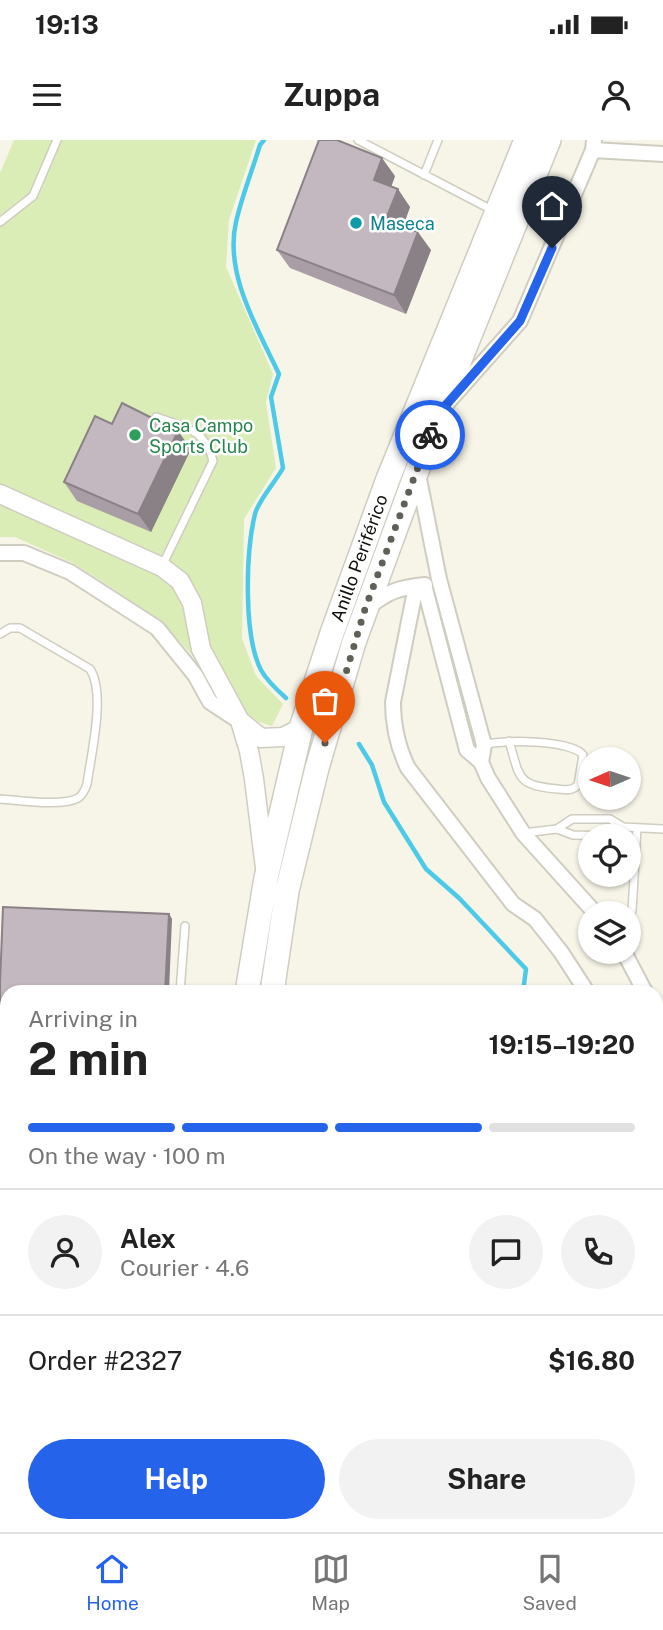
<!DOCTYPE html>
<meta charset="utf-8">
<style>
:root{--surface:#fff;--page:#f2f2f2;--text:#222;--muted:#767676;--line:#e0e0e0;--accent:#2563eb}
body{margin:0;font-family:"Public Sans",sans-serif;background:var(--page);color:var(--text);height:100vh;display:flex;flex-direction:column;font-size:26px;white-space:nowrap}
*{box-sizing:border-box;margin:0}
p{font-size:23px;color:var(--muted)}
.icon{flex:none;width:38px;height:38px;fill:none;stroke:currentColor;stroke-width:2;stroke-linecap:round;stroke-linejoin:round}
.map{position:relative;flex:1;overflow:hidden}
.details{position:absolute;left:0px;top:845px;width:663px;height:548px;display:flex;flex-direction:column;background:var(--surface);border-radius:21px 21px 0 0;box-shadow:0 2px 5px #0004}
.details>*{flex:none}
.needle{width:46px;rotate:267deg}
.tools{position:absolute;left:578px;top:607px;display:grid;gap:14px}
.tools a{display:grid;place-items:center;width:63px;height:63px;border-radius:50%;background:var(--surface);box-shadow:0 2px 5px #0004;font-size:35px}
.pin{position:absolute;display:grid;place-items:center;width:60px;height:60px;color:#fff;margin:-72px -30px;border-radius:50% 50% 50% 0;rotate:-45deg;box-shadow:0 0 7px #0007}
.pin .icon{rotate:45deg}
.courier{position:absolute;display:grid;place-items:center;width:70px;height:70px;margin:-35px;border:5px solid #2563eb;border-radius:50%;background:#fff;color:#222;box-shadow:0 2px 9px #0007}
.overview em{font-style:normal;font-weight:700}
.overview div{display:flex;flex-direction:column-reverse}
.overview{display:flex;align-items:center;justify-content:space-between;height:119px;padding:0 28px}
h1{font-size:46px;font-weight:700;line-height:52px}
.bar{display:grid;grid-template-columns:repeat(4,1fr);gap:10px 7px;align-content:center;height:84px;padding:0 28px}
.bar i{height:9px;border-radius:5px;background:var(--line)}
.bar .on{background:var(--accent)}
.bar p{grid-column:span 4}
.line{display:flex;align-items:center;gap:18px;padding:0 28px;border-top:2px solid var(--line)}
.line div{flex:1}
.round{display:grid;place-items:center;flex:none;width:74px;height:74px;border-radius:37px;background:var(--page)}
.primary-button{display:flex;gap:14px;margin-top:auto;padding:14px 28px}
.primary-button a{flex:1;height:80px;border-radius:42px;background:var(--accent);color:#fff;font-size:28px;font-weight:700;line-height:80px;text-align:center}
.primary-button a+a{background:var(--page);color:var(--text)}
.status{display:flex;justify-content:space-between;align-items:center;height:49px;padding:0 35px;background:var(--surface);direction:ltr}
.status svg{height:19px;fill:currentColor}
header{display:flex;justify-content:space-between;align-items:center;height:91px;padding:0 28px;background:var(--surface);font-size:32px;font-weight:700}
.menu{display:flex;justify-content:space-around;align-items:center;height:98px;border-top:2px solid var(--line);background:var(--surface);font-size:19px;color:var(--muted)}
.menu a{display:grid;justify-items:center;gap:4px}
.menu .on{color:var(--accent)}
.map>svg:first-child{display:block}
.green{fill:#dbedb6}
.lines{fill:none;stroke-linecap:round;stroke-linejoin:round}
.stream{stroke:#4ccae7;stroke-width:4.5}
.service-casing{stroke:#cfcdc0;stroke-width:10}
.minor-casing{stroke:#cfcdc0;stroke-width:18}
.tertiary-casing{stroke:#cfcdc0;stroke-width:21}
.secondary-casing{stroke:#cfcdc0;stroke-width:23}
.trunk-casing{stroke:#cfcdc0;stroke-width:26}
.service{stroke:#fff;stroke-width:7}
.minor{stroke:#fff;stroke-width:14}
.tertiary{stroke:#fff;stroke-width:18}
.secondary{stroke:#fff;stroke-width:19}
.trunk{stroke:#fff;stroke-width:23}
.wall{fill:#a99ea5}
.shaded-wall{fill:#898186}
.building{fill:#c4b8c0;stroke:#898186;stroke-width:2}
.done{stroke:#616058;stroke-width:7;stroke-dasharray:0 12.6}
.route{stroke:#2563eb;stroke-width:9}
.culture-dot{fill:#0f9aa8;stroke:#fff;stroke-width:2.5}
.leisure-dot{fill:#2e9e5b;stroke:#fff;stroke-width:2.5}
.labels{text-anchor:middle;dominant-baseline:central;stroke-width:5;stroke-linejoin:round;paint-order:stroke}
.culture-label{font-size:18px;fill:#0d838f;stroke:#fff;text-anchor:start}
.leisure-label{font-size:18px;fill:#27864d;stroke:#fff;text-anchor:start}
.street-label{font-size:18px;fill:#10100b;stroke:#fff}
</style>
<div class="status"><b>19:13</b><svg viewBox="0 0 49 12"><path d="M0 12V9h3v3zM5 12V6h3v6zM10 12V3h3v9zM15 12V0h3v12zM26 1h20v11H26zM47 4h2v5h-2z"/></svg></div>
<header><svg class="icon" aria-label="menu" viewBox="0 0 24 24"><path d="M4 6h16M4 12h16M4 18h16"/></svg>Zuppa<svg class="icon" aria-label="person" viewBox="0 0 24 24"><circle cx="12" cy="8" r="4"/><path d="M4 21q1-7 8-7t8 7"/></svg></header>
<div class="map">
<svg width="663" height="1392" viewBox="0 0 663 1392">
<rect width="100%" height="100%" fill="#f7f5e8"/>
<!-- green -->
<path class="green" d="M 14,0 L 256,0 L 229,80 L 226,127 L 273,234 L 266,262 L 276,328 L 244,379 L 242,498 L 256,536 L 283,564 L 272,586 L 259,582 L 218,557 L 191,514 L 161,480 L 75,424 L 15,397 L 0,397 L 0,33 Z"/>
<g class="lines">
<!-- stream -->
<path class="stream" d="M 264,0 L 260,5 C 252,31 242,56 236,82 C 224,134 258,189 279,234 L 271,257 L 283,328 C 276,341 258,361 255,374 C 246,411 243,495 261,530 C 267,541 277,550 286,558
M 359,604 L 372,625 L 384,662 L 426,729 L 459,758 L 526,829 L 523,852
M 656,1323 L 663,1327"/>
<defs>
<path id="service" d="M 358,0 L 492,70
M 424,35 L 438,0
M 0,82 L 33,56 L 57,0
M 156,277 C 184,287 206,289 213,321 L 162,426
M 0,494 L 10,488 L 20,488 L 90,529 C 106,553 91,615 87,644 C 85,650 83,655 78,658 C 63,667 18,660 0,659
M 484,605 C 501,599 573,600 583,615 L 578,645 C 572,651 566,650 558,649 C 516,646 520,637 509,601
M 557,689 L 572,679 L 610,679 L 623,687 L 663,689
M 523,693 L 557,689 L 573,695 L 610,696 L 623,687
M 632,771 L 637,688
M 180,852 L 185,786"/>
<path id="minor" d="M 593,10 L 663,14
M 448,262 L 520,181 L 593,10 L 594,0
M 418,334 L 439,439 L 484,605 L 481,622
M 0,413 L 24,413 L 70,432 L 157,488 L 195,535 L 210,562 L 239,581
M 424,445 L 467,610 L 481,622 L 488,638 L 523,693 L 596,774
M 416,446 L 393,562 C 393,586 397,606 408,628 L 513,764 L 535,779 L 561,812 L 587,852
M 370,466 C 390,450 400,448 425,445
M 624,812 L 645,852
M 656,874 L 663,887
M 656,986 L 663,1008"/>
<path id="tertiary" d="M 0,354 L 162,427 L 180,441 L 192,463 L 201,509 L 240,581 L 249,611 L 254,639 L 265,728
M 240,581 L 261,598 L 283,597 L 301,588"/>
<path id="secondary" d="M 0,1259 L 7,1259
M 0,1278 L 7,1277"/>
<path id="trunk" d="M 247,852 L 266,738 L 301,588 L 332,493 L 388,339 L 526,0
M 272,852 L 287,751 L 317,628 L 354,502 L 438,274 L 549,0
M 228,1386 L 228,1392
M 252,1386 L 252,1392"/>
</defs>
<!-- service casing -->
<use href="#service" class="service-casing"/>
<!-- minor casing -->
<use href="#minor" class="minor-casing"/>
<!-- tertiary casing -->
<use href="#tertiary" class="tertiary-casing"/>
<!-- secondary casing -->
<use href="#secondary" class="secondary-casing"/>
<!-- trunk casing -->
<use href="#trunk" class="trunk-casing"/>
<!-- service -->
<use href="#service" class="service"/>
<!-- minor -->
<use href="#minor" class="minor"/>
<!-- tertiary -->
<use href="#tertiary" class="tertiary"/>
<!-- secondary -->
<use href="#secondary" class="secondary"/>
<!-- trunk -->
<use href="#trunk" class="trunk"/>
</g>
<!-- wall -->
<path class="wall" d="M 395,36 L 391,47 L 410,67 L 403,86 L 431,110 L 406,174 L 290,128 L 277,110 Z
M 112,284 L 191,309 L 151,392 L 77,361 L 64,342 Z
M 169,774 L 172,779 L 7,852 L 7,994 L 0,994 L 0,843 Z"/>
<!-- shaded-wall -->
<path class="shaded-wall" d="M 382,18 L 395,36 L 387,58 L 374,40 Z
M 398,49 L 410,67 L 399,98 L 386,79 Z
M 418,92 L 431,110 L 406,174 L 394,155 Z
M 178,291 L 191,309 L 151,392 L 138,374 Z
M 169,774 L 172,779 L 169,852 L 165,852 Z"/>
<!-- building -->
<path class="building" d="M 319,0 L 337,0 L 382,18 L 374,40 L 398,49 L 386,79 L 418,92 L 394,155 L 277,110 Z
M 122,263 L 178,291 L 138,374 L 64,342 L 95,276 L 112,284 Z
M 3,767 L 169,774 L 165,852 L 7,852 L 7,990 L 0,989 L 0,843 Z"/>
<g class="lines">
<!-- done -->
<path class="done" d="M 325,603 L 365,469 L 430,295"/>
<!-- route -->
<path class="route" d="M 430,295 L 438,274 L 520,181 L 552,108"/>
</g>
<!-- markers -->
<circle class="culture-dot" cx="356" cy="83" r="7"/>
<circle class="leisure-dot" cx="135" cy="295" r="7"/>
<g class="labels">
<!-- culture labels -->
<g class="culture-label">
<text x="370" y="83">Maseca</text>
</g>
<!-- leisure labels -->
<g class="leisure-label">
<text x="149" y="285">Casa Campo<tspan x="149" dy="21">Sports Club</tspan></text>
</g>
<!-- street labels -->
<g class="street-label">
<text transform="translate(359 418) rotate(-70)">Anillo Periférico</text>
</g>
</g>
</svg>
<div class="tools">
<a><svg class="needle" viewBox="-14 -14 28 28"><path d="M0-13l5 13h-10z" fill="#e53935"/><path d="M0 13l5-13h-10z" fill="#767676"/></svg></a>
<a><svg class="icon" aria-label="locate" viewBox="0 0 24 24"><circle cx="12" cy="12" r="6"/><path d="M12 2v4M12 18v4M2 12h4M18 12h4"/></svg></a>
<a><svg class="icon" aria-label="layers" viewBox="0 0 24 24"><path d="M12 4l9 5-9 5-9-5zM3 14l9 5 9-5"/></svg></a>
</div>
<div class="pin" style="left:325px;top:603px;background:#ea580c"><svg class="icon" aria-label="bag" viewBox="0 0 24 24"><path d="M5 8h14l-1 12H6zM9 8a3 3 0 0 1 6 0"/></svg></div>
<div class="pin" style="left:552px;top:108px;background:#1f2937"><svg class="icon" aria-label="home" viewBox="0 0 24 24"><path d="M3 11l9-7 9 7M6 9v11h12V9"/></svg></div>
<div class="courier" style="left:430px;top:295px"><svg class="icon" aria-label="bike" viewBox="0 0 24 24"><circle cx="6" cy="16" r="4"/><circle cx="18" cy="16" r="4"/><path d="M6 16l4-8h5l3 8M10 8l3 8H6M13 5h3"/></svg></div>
<section class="details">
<div class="overview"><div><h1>2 min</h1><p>Arriving in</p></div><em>19:15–19:20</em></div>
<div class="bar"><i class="on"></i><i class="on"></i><i class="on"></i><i></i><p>On the way · 100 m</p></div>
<div class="line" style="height:126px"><a class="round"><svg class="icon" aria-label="person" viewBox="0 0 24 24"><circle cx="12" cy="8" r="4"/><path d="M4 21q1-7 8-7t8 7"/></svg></a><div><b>Alex</b><p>Courier · 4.6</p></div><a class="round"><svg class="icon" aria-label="chat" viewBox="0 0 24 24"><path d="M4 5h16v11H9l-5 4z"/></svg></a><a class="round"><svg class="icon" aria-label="phone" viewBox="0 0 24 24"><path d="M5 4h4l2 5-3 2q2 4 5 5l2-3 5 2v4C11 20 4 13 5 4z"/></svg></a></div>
<div class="line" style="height:91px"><div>Order #2327</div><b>$16.80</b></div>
<div class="primary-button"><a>Help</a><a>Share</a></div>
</section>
</div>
<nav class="menu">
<a class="on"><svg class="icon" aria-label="home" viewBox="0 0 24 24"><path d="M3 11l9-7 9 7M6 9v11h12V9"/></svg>Home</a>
<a><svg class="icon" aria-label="map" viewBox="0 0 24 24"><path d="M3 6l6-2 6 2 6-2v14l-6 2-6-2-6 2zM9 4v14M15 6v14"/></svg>Map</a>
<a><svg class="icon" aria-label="saved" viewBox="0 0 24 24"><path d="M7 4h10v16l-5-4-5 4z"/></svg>Saved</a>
</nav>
